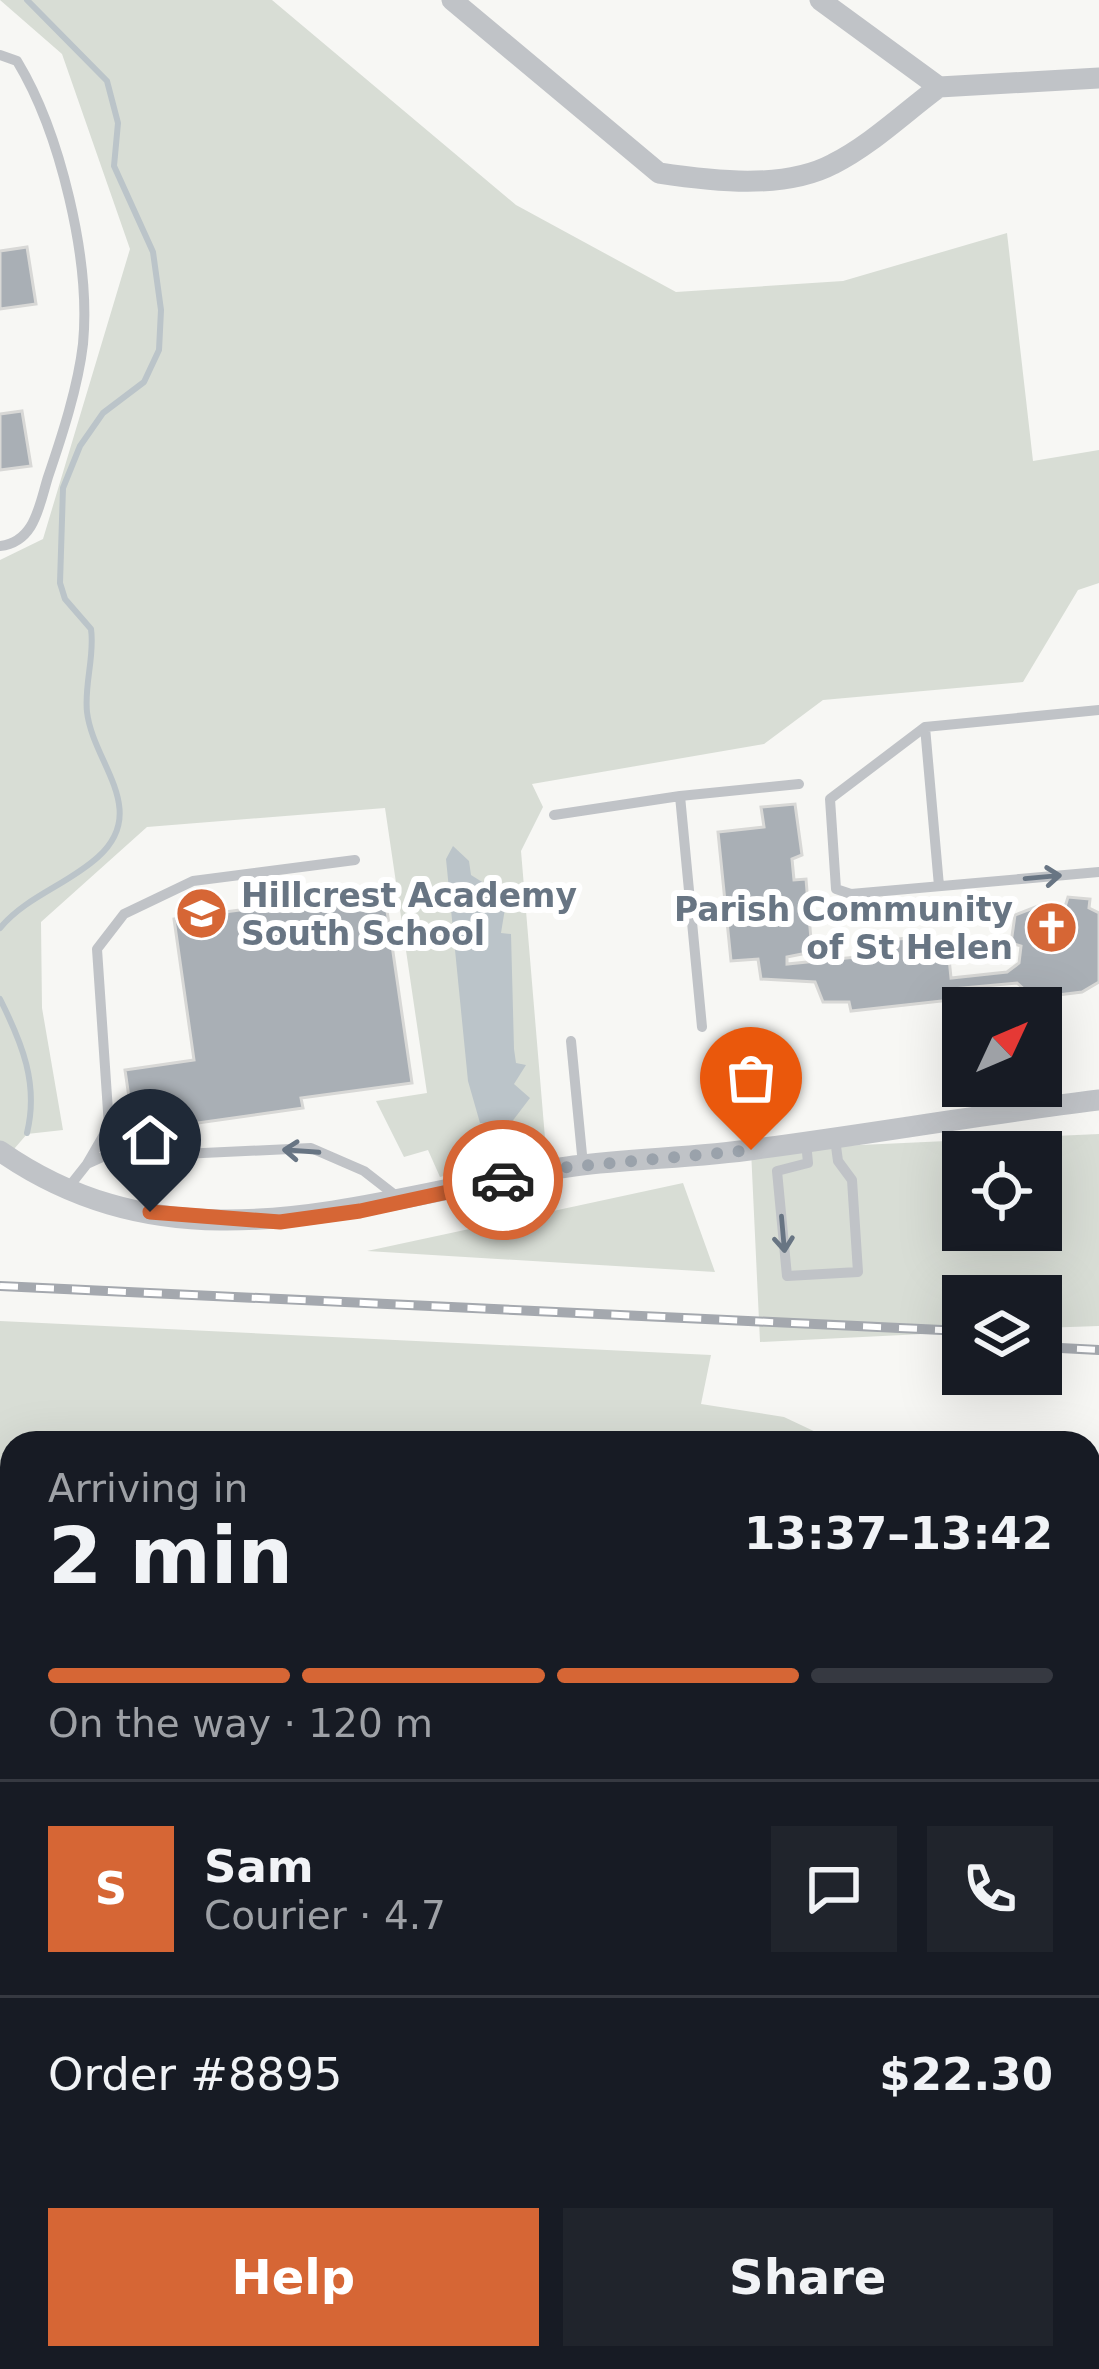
<!DOCTYPE html>
<meta charset="utf-8">
<style>
:root{--surface:#171b24;--page:#20242c;--text:#f1f3f6;--muted:#9ea1a6;--line:#363941;--accent:#d66635}
body{margin:0;font-family:"DejaVu Sans",sans-serif;background:var(--page);color:var(--text);height:100vh;display:flex;flex-direction:column;font-size:45px;white-space:nowrap}
*{box-sizing:border-box;margin:0}
p{font-size:39px;color:var(--muted)}
.icon{flex:none;width:66px;height:66px;fill:none;stroke:currentColor;stroke-width:2;stroke-linecap:round;stroke-linejoin:round}
.map{position:relative;flex:1;overflow:hidden}
.details{position:absolute;left:0px;top:1431px;width:1101px;height:939px;display:flex;flex-direction:column;background:var(--surface);border-radius:36px 36px 0 0;box-shadow:0 12px 48px #0002}
.details>*{flex:none}
.needle{width:78px;rotate:46deg}
.buttons{position:absolute;left:942px;top:987px;display:grid;gap:24px}
.buttons a{display:grid;place-items:center;width:120px;height:120px;border-radius:0px;background:var(--surface);box-shadow:0 12px 48px #0002;font-size:60px}
.pin{position:absolute;display:grid;place-items:center;width:102px;height:102px;color:#fff;margin:-123px -51px;border-radius:50% 50% 50% 0;rotate:-45deg;box-shadow:0 0 12px #0007}
.pin .icon{rotate:45deg}
.courier{position:absolute;display:grid;place-items:center;width:120px;height:120px;margin:-60px;border:9px solid #d66635;border-radius:50%;background:#fff;color:#222;box-shadow:0 3px 15px #0007}
.headline em{font-style:normal;font-weight:700}
.headline div{display:flex;flex-direction:column-reverse}
.headline{display:flex;align-items:center;justify-content:space-between;height:204px;padding:0 48px}
h1{font-size:78px;font-weight:700;line-height:90px}
.bar{display:grid;grid-template-columns:repeat(4,1fr);gap:18px 12px;align-content:center;height:144px;padding:0 48px}
.bar i{height:15px;border-radius:9px;background:var(--line)}
.bar .selected{background:var(--accent)}
.bar p{grid-column:span 4}
.line{display:flex;align-items:center;gap:30px;padding:0 48px;border-top:3px solid var(--line)}
.line div{flex:1}
.round{display:grid;place-items:center;flex:none;width:126px;height:126px;border-radius:0px;background:var(--page)}
.cta{display:flex;gap:24px;margin-top:auto;padding:24px 48px}
.cta a{flex:1;height:138px;border-radius:0px;background:var(--accent);color:#fff;font-size:48px;font-weight:700;line-height:138px;text-align:center}
.cta a+a{background:var(--page);color:var(--text)}
.map>svg:first-child{display:block}
.built{fill:#e7e8e7}
.green{fill:#d8ddd5;fill-rule:evenodd}
.water{fill:#bbc4c9}
.lines{fill:none;stroke-linecap:round;stroke-linejoin:round}
.stream{stroke:#bbc4c9;stroke-width:6}
.building{fill:#a9afb5;stroke:#d8d8d6;stroke-width:3}
.service{stroke:#c0c3c7;stroke-width:10}
.minor{stroke:#c0c3c7;stroke-width:21}
.rail-casing{stroke:#a4a8ae;stroke-width:10}
.rail{stroke:#fff;stroke-width:6;stroke-dasharray:18;stroke-linecap:butt}
.oneway{stroke:#687583}
.done{stroke:#9aa2ab;stroke-width:12;stroke-dasharray:0 21.6}
.route{stroke:#d66635;stroke-width:15}
.labels{text-anchor:middle;dominant-baseline:central;stroke-width:12;stroke-linejoin:round;paint-order:stroke}
.poi-label{font-size:33px;font-weight:bold;fill:#687583;stroke:#fff;text-anchor:start}
</style>
<div class="map">
<svg width="1099" height="2369" viewBox="0 0 1099 2369">
<rect width="100%" height="100%" fill="#f7f7f4"/>
<!-- built -->
<path class="built" d="M 1089,1630 L 1099,1630 L 1099,2267 L 1089,2266 Z"/>
<!-- green -->
<path class="green" d="M 0,0 L 272,0 L 516,205 L 676,292 L 843,281 L 1007,233 L 1033,461 L 1099,450 L 1099,583 L 1078,590 L 1023,682 L 823,700 L 764,744 L 532,784 L 543,807 L 521,851 L 546,1150 L 440,1177 L 428,1150 L 404,1157 L 376,1101 L 427,1093 L 385,808 L 147,827 L 41,922 L 42,1008 L 63,1130 L 27,1134 L 8,1156 L 0,1151 L 0,560 L 43,539 L 130,249 L 62,54 Z
M 1099,1134 L 1099,1326 L 1041,1328 L 1041,1296 L 963,1296 L 963,1332 L 760,1342 L 751,1150 ZM 963,1152 L 1041,1152 L 1041,1230 L 963,1230 Z
M 683,1183 L 715,1272 L 367,1251 Z
M 0,1321 L 711,1355 L 701,1404 L 784,1417 L 839,1443 L 465,1443 L 446,1438 L 443,1443 L 12,1443 L 12,1479 L 0,1472 Z
M 0,1518 L 12,1527 L 12,1847 L 0,1851 Z
M 1089,1533 L 1099,1533 L 1099,1630 L 1089,1630 Z
M 297,2358 L 377,2358 L 393,2369 L 245,2369 Z"/>
<!-- water -->
<path class="water" d="M 453,846 L 469,861 L 471,875 C 511,902 510,876 501,933 L 511,934 L 514,1049 L 516,1063 L 526,1065 L 514,1084 L 530,1098 L 511,1123 L 480,1123 L 468,1081 L 446,859 Z
M 0,1472 L 12,1479 L 12,1527 L 0,1518 Z
M 12,1847 L 12,1964 L 0,1967 L 0,1851 Z"/>
<g class="lines">
<!-- stream -->
<path class="stream" d="M 0,928 C 27,896 67,885 98,857 C 150,810 93,763 87,712 C 84,684 95,656 91,629 L 65,599 L 60,583 L 63,488 L 80,446 L 103,413 L 144,382 L 159,350 L 161,310 L 153,252 L 114,166 L 118,123 L 107,81 L 27,0
M 0,999 C 22,1043 39,1084 27,1133"/>
</g>
<!-- building -->
<path class="building" d="M 27,247 L 36,304 L 0,309 L 0,251 Z
M 22,411 L 31,466 L 0,470 L 0,414 Z
M 795,804 L 802,855 L 792,859 L 794,880 L 806,879 L 812,952 L 787,957 L 787,964 L 867,956 L 865,943 L 924,936 L 925,951 L 948,948 L 951,978 L 1007,972 L 1019,963 L 1021,946 L 1011,943 L 1015,915 L 1046,903 L 1050,911 L 1065,907 L 1068,897 L 1090,899 L 1089,908 L 1099,913 L 1099,982 L 1082,992 L 1034,998 L 1017,983 L 951,989 L 951,1000 L 851,1011 L 849,1002 L 823,1002 L 815,982 L 761,979 L 758,959 L 731,961 L 718,832 L 764,827 L 761,807 Z
M 384,890 L 412,1083 L 301,1098 L 303,1108 L 134,1132 L 125,1070 L 194,1060 L 174,919 Z
M 1089,1809 L 1099,1809 L 1099,1883 L 1089,1884 Z
M 1089,2101 L 1099,2111 L 1099,2214 L 1089,2204 Z"/>
<g class="lines">
<!-- service -->
<path class="service" d="M 0,55 L 17,61 C 60,132 91,260 83,344 C 78,387 62,436 48,477 C 39,506 35,542 0,546
M 1099,710 L 925,727 L 830,799 L 836,889 L 851,894 L 1099,872
M 925,727 L 939,886
M 554,815 L 680,796
M 702,1027 L 680,796 L 799,784
M 571,1041 L 583,1165
M 806,1142 L 808,1163 L 777,1171 L 787,1276 L 858,1272 L 852,1180 L 838,1161 L 835,1139
M 87,1164 L 109,1126 L 97,949 L 124,914 L 193,881 L 355,860
M 68,1188 L 87,1164 L 127,1146 L 161,1155 L 311,1148 L 364,1171 L 400,1199
M 1089,1966 L 1099,1956
M 1089,2036 L 1099,2046
M 583,2358 L 584,2369
M 459,2369 L 459,2358
M 741,2369 L 742,2358"/>
<!-- minor -->
<path class="minor" d="M 452,0 L 659,173 C 712,181 784,190 833,164 C 871,145 905,112 939,87
M 820,0 L 939,87
M 939,87 L 1099,78
M 0,1151 C 185,1280 377,1194 574,1166 C 634,1158 695,1158 756,1149 C 870,1134 984,1114 1099,1100
M 1089,2295 L 1099,2296
M 0,2316 L 12,2335
M 26,2358 L 33,2369
M 156,2369 L 209,2358"/>
<defs>
<path id="rail" d="M 0,1286 L 963,1331
M 1041,1347 L 1099,1350"/>
</defs>
<!-- rail casing -->
<use href="#rail" class="rail-casing"/>
<!-- rail -->
<use href="#rail" class="rail"/>
</g>
<!-- one-way arrows -->
<defs><path id="oneway-shaft" d="M-6 0H5M1.5-3L5.5 0L1.5 3" fill="none" stroke-width="1.6" stroke-linecap="round" stroke-linejoin="round" transform="scale(3)"/></defs>
<g class="oneway">
<use href="#oneway-shaft" transform="translate(1043 877) rotate(-5)"/>
<use href="#oneway-shaft" transform="translate(301 1151) rotate(-176)"/>
<use href="#oneway-shaft" transform="translate(783 1234) rotate(85)"/>
</g>
<g class="lines">
<!-- done -->
<path class="done" d="M 503,1180 L 568,1167 L 751,1150"/>
<!-- route -->
<path class="route" d="M 150,1212 L 280,1222 L 360,1211 L 503,1180"/>
</g>
<!-- icons -->
<defs>
<symbol id="school-disc" viewBox="-11 -11 22 22"><circle r="9.5" fill="#d66635" stroke="#fff"/><path d="M0-5L7-2L0 1L-7-2ZM-4 1L0 2.5L4 1V4Q0 6-4 4Z" fill="#fff"/></symbol>
<symbol id="church-disc" viewBox="-11 -11 22 22"><circle r="9.5" fill="#d66635" stroke="#fff"/><path d="M-1.2-6h2.4v3.5h3.3v2.4h-3.3V6h-2.4V-.1h-3.3v-2.4h3.3Z" fill="#fff"/></symbol>
</defs>
<g fill-rule="evenodd">
<use href="#school-disc" x="172" y="884" width="59" height="59"/>
<use href="#church-disc" x="1022" y="898" width="59" height="59"/>
</g>
<g class="labels">
<!-- poi labels -->
<g class="poi-label">
<text x="241" y="895">Hillcrest Academy<tspan x="241" dy="38">South School</tspan></text>
<text x="1013" y="909" text-anchor="end">Parish Community<tspan x="1013" dy="38">of St Helen</tspan></text>
</g>
</g>
</svg>
<div class="buttons">
<a><svg class="needle" viewBox="-14 -14 28 28"><path d="M0-13l5 13h-10z" fill="#e53935"/><path d="M0 13l5-13h-10z" fill="#9ea1a6"/></svg></a>
<a><svg class="icon" aria-label="locate" viewBox="0 0 24 24"><circle cx="12" cy="12" r="6"/><path d="M12 2v4M12 18v4M2 12h4M18 12h4"/></svg></a>
<a><svg class="icon" aria-label="layers" viewBox="0 0 24 24"><path d="M12 4l9 5-9 5-9-5zM3 14l9 5 9-5"/></svg></a>
</div>
<div class="pin" style="left:751px;top:1150px;background:#ea580c"><svg class="icon" aria-label="bag" viewBox="0 0 24 24"><path d="M5 8h14l-1 12H6zM9 8a3 3 0 0 1 6 0"/></svg></div>
<div class="pin" style="left:150px;top:1212px;background:#1f2937"><svg class="icon" aria-label="home" viewBox="0 0 24 24"><path d="M3 11l9-7 9 7M6 9v11h12V9"/></svg></div>
<div class="courier" style="left:503px;top:1180px"><svg class="icon" aria-label="car" viewBox="0 0 24 24"><path d="M5 17H2v-5l4-1 3-4h7l3 4 3 1v5h-3M9 17h6M6 11h13"/><circle cx="7" cy="17" r="2"/><circle cx="17" cy="17" r="2"/></svg></div>
<section class="details">
<div class="headline"><div><h1>2 min</h1><p>Arriving in</p></div><em>13:37–13:42</em></div>
<div class="bar"><i class="selected"></i><i class="selected"></i><i class="selected"></i><i></i><p>On the way · 120 m</p></div>
<div class="line" style="height:216px"><b class="round" style="background:var(--accent);color:#fff">S</b><div><b>Sam</b><p>Courier · 4.7</p></div><a class="round"><svg class="icon" aria-label="chat" viewBox="0 0 24 24"><path d="M4 5h16v11H9l-5 4z"/></svg></a><a class="round"><svg class="icon" aria-label="phone" viewBox="0 0 24 24"><path d="M5 4h4l2 5-3 2q2 4 5 5l2-3 5 2v4C11 20 4 13 5 4z"/></svg></a></div>
<div class="line" style="height:156px"><div>Order #8895</div><b>$22.30</b></div>
<div class="cta"><a>Help</a><a>Share</a></div>
</section>
</div>
